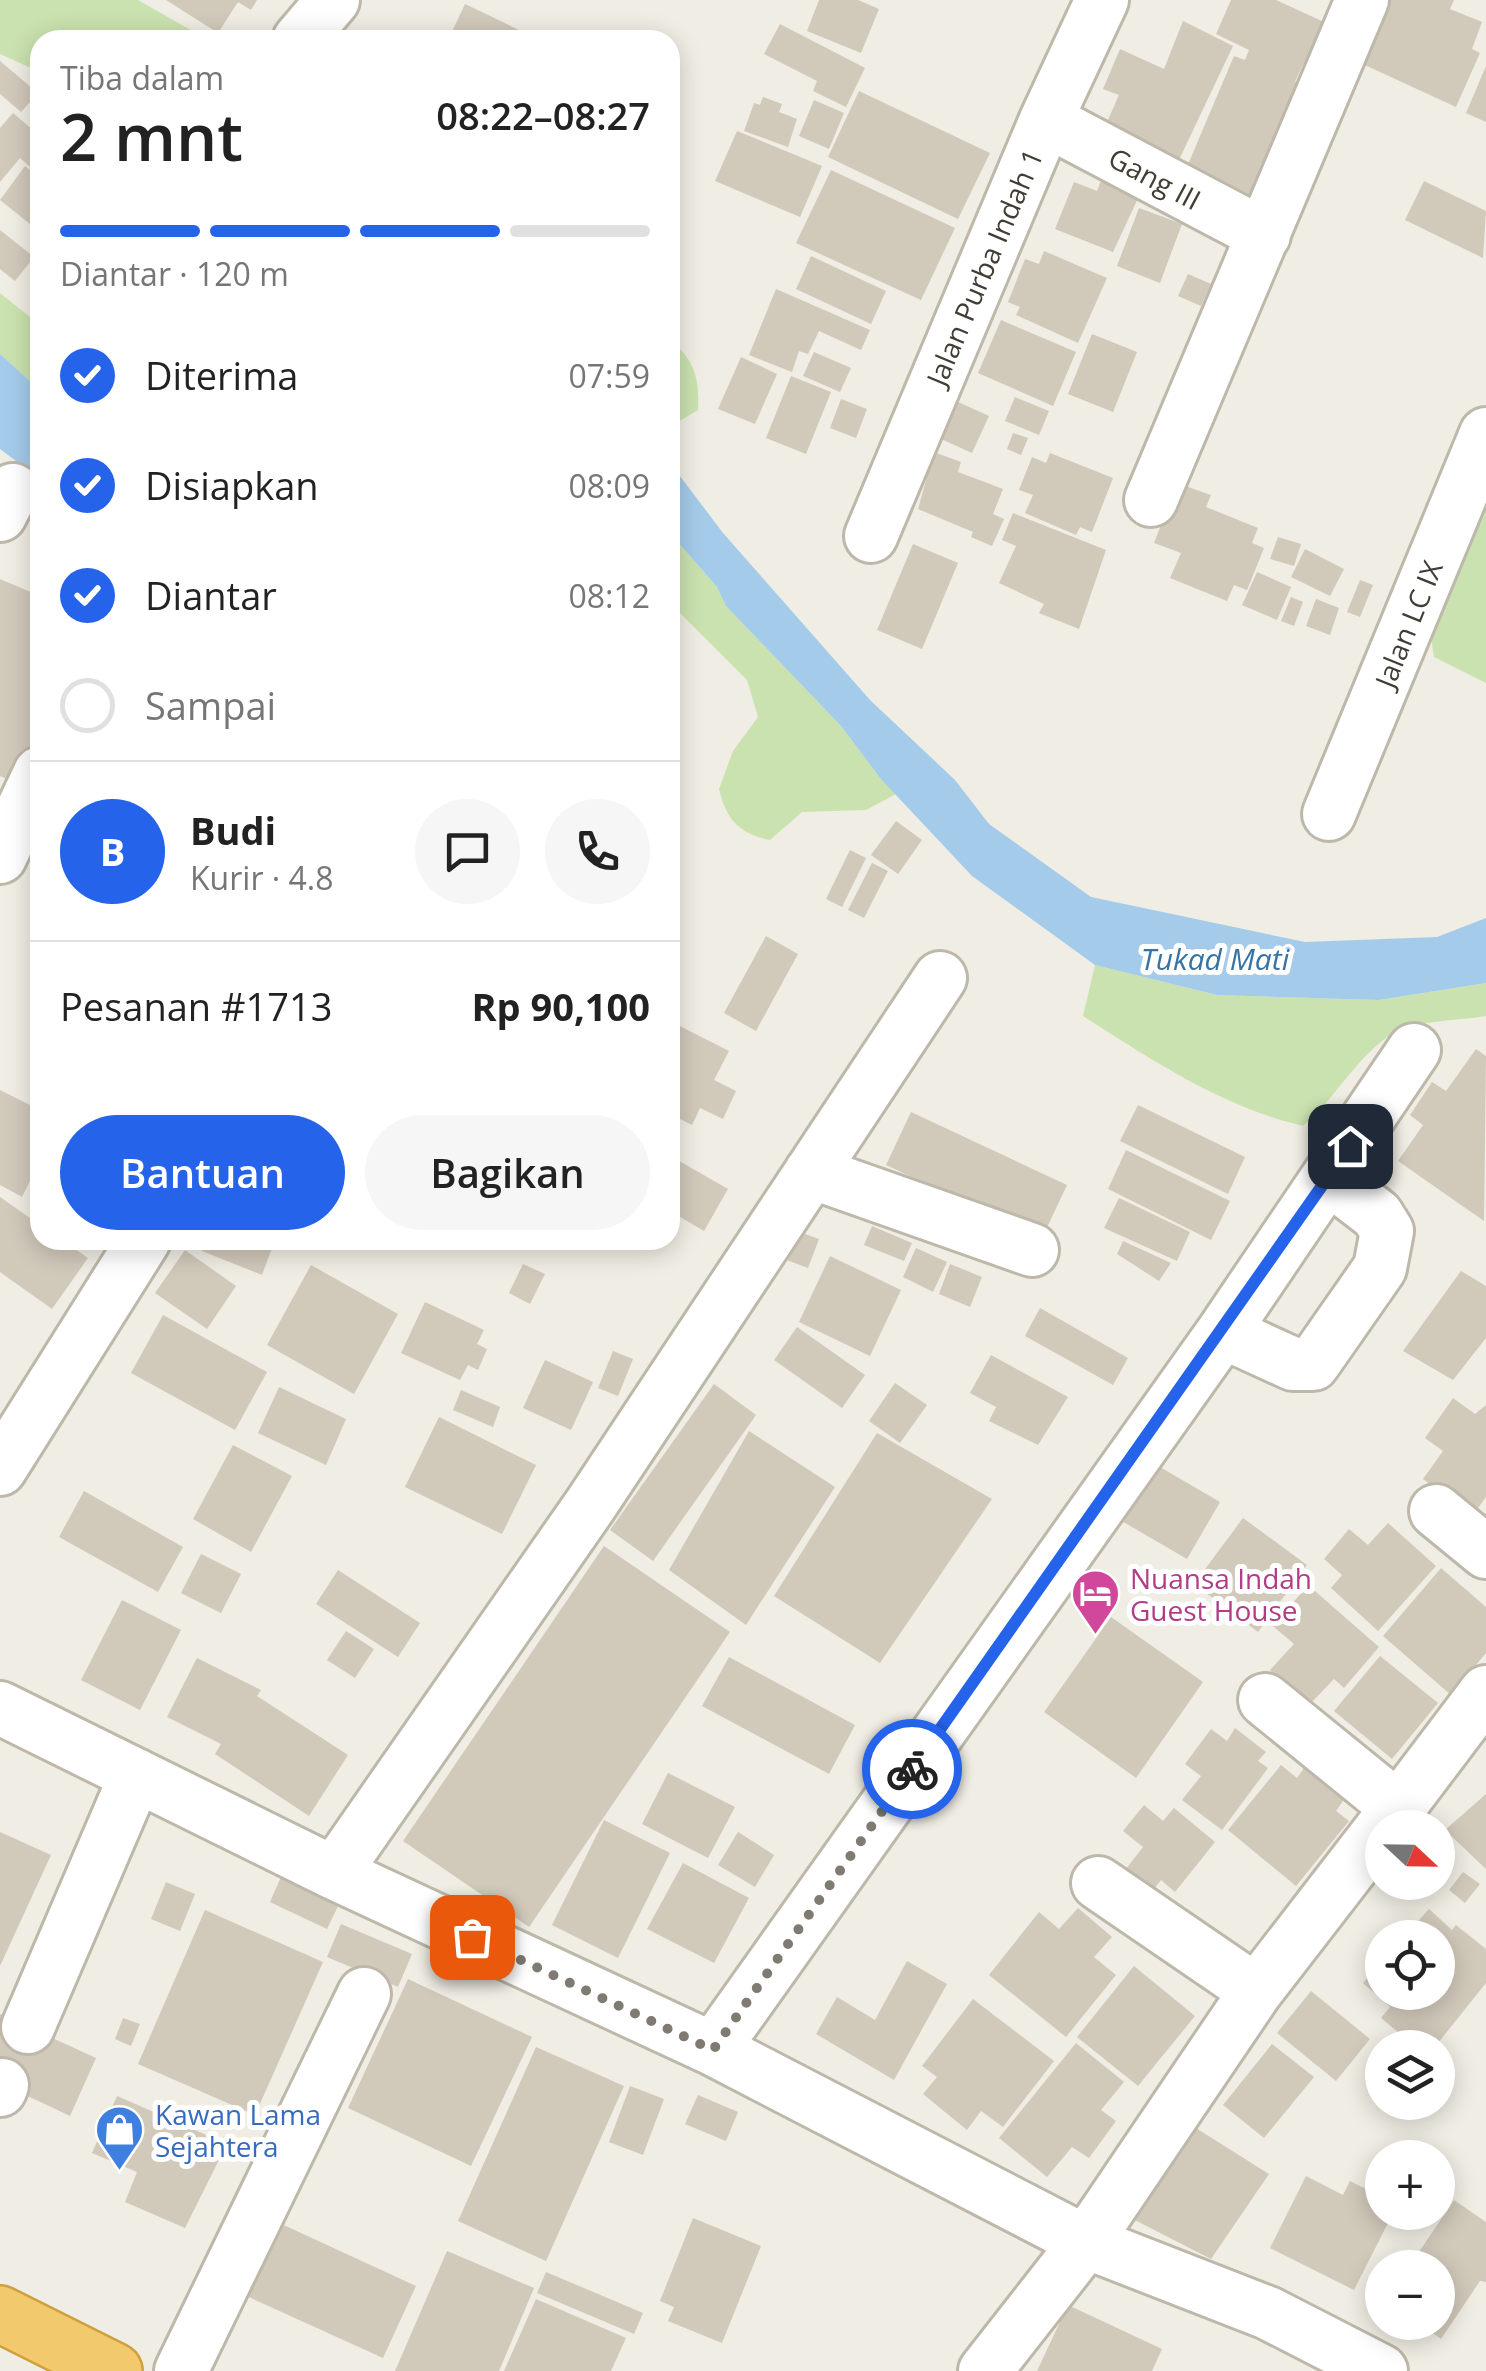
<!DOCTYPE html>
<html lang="id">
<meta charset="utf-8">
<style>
:root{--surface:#fff;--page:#f6f6f6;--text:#222;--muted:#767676;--line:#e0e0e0;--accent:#2563eb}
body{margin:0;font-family:"Open Sans",sans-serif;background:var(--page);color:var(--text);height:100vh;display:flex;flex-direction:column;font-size:38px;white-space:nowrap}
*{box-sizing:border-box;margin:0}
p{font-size:32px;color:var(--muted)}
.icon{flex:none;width:55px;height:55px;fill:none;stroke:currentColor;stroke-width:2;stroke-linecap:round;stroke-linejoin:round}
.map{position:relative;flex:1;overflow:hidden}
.drawer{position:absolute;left:30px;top:30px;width:650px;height:1220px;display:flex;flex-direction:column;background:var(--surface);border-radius:30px;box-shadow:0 5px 25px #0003}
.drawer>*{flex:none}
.needle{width:65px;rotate:112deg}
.tools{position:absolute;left:1365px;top:1810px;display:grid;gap:20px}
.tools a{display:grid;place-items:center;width:90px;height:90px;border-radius:50%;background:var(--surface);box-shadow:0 5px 25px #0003;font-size:50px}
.pin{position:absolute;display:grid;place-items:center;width:85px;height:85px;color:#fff;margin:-42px;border-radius:20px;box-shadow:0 5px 15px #0006}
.courier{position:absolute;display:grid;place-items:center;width:100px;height:100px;margin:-50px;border:8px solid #2563eb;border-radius:50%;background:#fff;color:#222;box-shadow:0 2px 12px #0007}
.summary em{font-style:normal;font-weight:600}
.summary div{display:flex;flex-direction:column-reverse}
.summary{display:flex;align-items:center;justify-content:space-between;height:170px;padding:0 30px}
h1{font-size:65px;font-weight:600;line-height:75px}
.bar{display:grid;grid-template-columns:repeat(4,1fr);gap:15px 10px;align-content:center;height:120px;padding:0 30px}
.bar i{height:12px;border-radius:8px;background:var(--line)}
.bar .current{background:var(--accent)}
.bar p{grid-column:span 4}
.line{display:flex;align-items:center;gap:25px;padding:0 30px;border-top:2px solid var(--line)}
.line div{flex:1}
.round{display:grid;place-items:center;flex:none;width:105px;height:105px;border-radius:52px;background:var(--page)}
ol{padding:0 30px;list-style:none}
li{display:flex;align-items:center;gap:30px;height:110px}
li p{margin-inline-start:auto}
li .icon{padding:10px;border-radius:50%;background:var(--accent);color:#fff;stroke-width:4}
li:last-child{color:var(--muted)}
li i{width:55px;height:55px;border:5px solid var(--line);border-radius:50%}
.cta{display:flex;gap:20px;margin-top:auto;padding:20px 30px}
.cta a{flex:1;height:115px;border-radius:60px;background:var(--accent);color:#fff;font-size:40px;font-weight:600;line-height:115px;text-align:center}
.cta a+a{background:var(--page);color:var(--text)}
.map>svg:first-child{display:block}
.green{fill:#cae2af}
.water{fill:#a4cbea}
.building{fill:#d1c9ba}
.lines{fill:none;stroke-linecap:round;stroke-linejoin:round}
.minor-casing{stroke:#beb8aa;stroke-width:58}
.highway-casing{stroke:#d09f3e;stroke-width:60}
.minor{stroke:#fff;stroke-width:52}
.highway{stroke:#f2ca6d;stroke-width:55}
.done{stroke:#7f7b72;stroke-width:10;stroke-dasharray:0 18}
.route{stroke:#2563eb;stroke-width:12}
.labels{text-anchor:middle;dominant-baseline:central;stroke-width:10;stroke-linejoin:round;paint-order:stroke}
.street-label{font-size:28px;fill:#423d34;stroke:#fff}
.hotel-label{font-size:28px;fill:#b23c85;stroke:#fff;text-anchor:start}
.shop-label{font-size:28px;fill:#366cbe;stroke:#fff;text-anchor:start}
.water-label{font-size:30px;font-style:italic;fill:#3773a5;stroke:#fff}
</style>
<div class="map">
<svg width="1486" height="2371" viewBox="0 0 1486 2371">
<rect width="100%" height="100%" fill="#f0ede4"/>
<!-- green -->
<path class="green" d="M 0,0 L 138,0 L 208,40 L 40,40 L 40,72 L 0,54 Z
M 0,293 L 40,325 L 40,390 L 0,354 Z
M 670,340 C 694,359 700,379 698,410 L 673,425 Z
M 1486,494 L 1486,683 L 1434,657 L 1431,638 Z
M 670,533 L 717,587 L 726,606 L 841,726 L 880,778 L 898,793 L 866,810 L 802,812 L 770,840 C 739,834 726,819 719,789 L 733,751 L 758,717 L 747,680 L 670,603 Z
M 1095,965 L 1217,995 L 1379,1000 L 1486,983 L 1486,1016 C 1464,1020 1412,1021 1395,1032 C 1357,1055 1336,1098 1303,1126 C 1222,1107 1152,1060 1083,1016 Z"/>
<!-- water -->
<path class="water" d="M 0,354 L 40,390 L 40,479 L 0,449 Z
M 670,463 L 723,533 L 870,700 L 955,780 L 989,824 L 1091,897 L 1305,942 L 1437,937 L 1486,918 L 1486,983 L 1379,1000 L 1217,995 L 1095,965 L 972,876 L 880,778 L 841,726 L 726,606 L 717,587 L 670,533 Z"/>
<!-- building -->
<path class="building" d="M 166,0 L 257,0 L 251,10 L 238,2 L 218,33 Z
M 819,0 L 858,0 L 879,9 L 861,53 L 807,31 Z
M 1231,0 L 1276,0 L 1324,22 L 1299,73 L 1295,82 L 1302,84 L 1245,217 L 1178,188 L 1234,56 L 1245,60 L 1249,50 L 1216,34 Z
M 1388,0 L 1454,0 L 1450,9 L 1482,22 L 1472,49 L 1480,53 L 1456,107 L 1343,55 Z
M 465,4 L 540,40 L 448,40 Z
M 1183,21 L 1233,46 L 1177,164 L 1103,131 L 1119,95 L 1103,89 L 1120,49 L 1164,69 Z
M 780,24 L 865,68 L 846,107 L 813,91 L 817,81 L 764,54 Z
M 0,61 L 38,93 L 21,112 L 0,94 Z
M 1486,66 L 1486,122 L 1466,113 Z
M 859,91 L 990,153 L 958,219 L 828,157 Z
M 763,97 L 782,104 L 779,112 L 797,119 L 788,147 L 744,131 L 754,103 L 760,105 Z
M 814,100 L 844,113 L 829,149 L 799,136 Z
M 13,113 L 40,136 L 40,158 L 31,168 L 20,158 L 0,182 L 0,128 Z
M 737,131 L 822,166 L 800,217 L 715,181 Z
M 25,166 L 40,178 L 40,232 L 0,200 Z
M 831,170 L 955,228 L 921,300 L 796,243 Z
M 1102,178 L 1140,194 L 1113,252 L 1055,229 L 1074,182 L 1097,191 Z
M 1424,181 L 1486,211 L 1483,258 L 1405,220 Z
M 1139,208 L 1182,224 L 1160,283 L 1117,266 Z
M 0,230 L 34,257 L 15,281 L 0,269 Z
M 1044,251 L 1107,278 L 1078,343 L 1016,315 L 1020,307 L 1008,302 L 1025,259 L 1039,264 Z
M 811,256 L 886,291 L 871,324 L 796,289 Z
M 1188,274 L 1211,284 L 1201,306 L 1178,296 Z
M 776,289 L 870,330 L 861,350 L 819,331 L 808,354 L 799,351 L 792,372 L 749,355 Z
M 1001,320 L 1076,352 L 1053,406 L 978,373 Z
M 1092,334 L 1137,352 L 1113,412 L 1068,394 Z
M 814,352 L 851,368 L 840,392 L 803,376 Z
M 741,357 L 777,374 L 755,424 L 718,409 Z
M 791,376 L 831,392 L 806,454 L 766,438 Z
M 1015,397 L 1049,411 L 1039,435 L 1005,421 Z
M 841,399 L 867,409 L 856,438 L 830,428 Z
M 956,401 L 989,416 L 972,453 L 939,438 Z
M 1013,433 L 1028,438 L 1021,455 L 1007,449 Z
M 934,452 L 961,462 L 958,472 L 1003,489 L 993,514 L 1004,519 L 992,546 L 971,537 L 973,532 L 918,509 Z
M 1050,453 L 1113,478 L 1092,532 L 1080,527 L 1076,535 L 1025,513 L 1033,495 L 1019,490 L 1032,457 L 1046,463 Z
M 1177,483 L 1211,495 L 1206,507 L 1258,528 L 1252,543 L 1264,548 L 1247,590 L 1234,585 L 1227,601 L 1170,578 L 1181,553 L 1154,543 Z
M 1013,513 L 1106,550 L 1079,629 L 1039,613 L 1044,604 L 999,583 L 1016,546 L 1002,540 Z
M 1278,537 L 1301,544 L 1294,566 L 1270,559 Z
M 913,544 L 958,563 L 922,649 L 877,630 Z
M 1305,549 L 1344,569 L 1330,596 L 1291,577 Z
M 1257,572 L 1291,587 L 1277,620 L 1242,605 Z
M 0,579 L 40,596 L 40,753 L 25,787 L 0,776 Z
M 1360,580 L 1373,585 L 1360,617 L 1347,612 Z
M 1291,597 L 1303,602 L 1294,626 L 1281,621 Z
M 1316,599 L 1339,608 L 1330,635 L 1306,626 Z
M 896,821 L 922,840 L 898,874 L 871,855 Z
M 850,850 L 866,858 L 842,907 L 826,899 Z
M 872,863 L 888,871 L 864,918 L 848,910 Z
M 766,936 L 798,954 L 756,1031 L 724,1013 Z
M 670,1021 L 729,1051 L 714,1080 L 736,1091 L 723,1119 L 700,1108 L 692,1125 L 670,1114 Z
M 1476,1049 L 1486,1056 L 1484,1221 L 1398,1161 L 1423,1125 L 1410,1115 L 1432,1082 L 1446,1091 Z
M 0,1090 L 40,1110 L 40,1161 L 22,1197 L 0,1185 Z
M 1138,1105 L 1245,1157 L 1228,1194 L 1120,1141 Z
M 911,1112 L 1067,1185 L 1042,1238 L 886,1165 Z
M 1126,1150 L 1230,1201 L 1211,1240 L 1108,1189 Z
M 674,1158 L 728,1189 L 704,1231 L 670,1211 L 670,1166 Z
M 0,1197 L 40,1225 L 40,1240 L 62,1240 L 88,1258 L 52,1309 L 0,1272 Z
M 1119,1198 L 1190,1232 L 1177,1261 L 1104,1228 Z
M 872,1226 L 912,1243 L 904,1261 L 864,1245 Z
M 786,1227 L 819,1239 L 808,1268 L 776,1256 Z
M 206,1240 L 275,1240 L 262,1275 L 202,1251 Z
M 1123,1241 L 1171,1263 L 1159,1281 L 1117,1254 Z
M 916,1248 L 947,1262 L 933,1292 L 903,1277 Z
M 185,1250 L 236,1286 L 207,1329 L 155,1293 Z
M 830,1256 L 901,1290 L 870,1356 L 799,1322 Z
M 523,1264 L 545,1274 L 530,1304 L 509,1293 Z
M 950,1264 L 982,1277 L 970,1307 L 939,1294 Z
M 311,1265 L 398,1314 L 354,1394 L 267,1345 Z
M 1461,1271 L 1486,1286 L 1486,1338 L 1453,1380 L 1403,1351 Z
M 425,1302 L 484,1330 L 477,1344 L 487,1349 L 478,1370 L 468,1365 L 460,1380 L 401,1353 Z
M 1040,1308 L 1128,1358 L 1113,1385 L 1025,1336 Z
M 163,1315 L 267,1372 L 235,1430 L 131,1373 Z
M 797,1327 L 865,1375 L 842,1408 L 774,1360 Z
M 613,1351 L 633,1359 L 618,1396 L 598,1388 Z
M 991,1355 L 1068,1397 L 1038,1445 L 989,1421 L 996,1407 L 970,1393 Z
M 545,1360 L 593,1382 L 571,1430 L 523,1408 Z
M 895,1383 L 927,1405 L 900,1443 L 869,1421 Z
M 714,1384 L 756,1415 L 653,1561 L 610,1530 Z
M 279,1387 L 346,1419 L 326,1465 L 258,1433 Z
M 461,1390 L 500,1407 L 493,1427 L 453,1410 Z
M 1453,1398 L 1475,1414 L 1486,1405 L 1486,1497 L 1473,1515 L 1423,1479 L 1443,1451 L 1425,1438 Z
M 439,1417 L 536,1465 L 502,1534 L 405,1487 Z
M 749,1431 L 835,1487 L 746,1625 L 669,1570 Z
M 877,1433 L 992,1499 L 880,1663 L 774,1596 Z
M 233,1445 L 292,1476 L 251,1552 L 193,1519 Z
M 1153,1463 L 1220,1502 L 1187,1559 L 1120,1520 Z
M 84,1491 L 183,1547 L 158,1592 L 59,1537 Z
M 1243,1518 L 1307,1565 L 1258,1632 L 1194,1584 Z
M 1388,1523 L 1436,1566 L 1378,1631 L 1331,1588 L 1342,1575 L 1324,1559 L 1349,1529 L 1368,1545 Z
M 604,1546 L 730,1632 L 529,1927 L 403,1841 Z
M 201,1554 L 241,1574 L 221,1613 L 181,1593 Z
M 1441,1568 L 1486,1607 L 1486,1653 L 1451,1695 L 1383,1636 Z
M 338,1570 L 420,1623 L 398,1657 L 316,1604 Z
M 1308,1585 L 1379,1647 L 1344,1688 L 1334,1679 L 1308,1706 L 1270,1670 L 1294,1644 L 1273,1626 Z
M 122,1600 L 181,1630 L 140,1710 L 81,1680 Z
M 1111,1617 L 1203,1682 L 1136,1778 L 1044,1712 Z
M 346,1631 L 374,1649 L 355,1678 L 327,1660 Z
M 1380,1656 L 1438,1703 L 1392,1759 L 1334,1711 Z
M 729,1657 L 855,1725 L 829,1774 L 702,1706 Z
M 197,1658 L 261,1690 L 257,1696 L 348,1755 L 309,1816 L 215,1754 L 221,1744 L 167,1717 Z
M 1235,1728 L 1266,1752 L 1258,1761 L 1268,1768 L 1222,1830 L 1182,1800 L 1201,1776 L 1185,1764 L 1211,1729 L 1227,1741 Z
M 1281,1765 L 1297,1778 L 1304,1768 L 1345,1798 L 1336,1811 L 1349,1821 L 1296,1886 L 1228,1830 Z
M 668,1773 L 735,1807 L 708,1858 L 642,1824 Z
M 1486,1794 L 1486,1869 L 1445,1830 Z
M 1144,1805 L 1163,1821 L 1174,1808 L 1215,1842 L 1175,1892 L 1161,1880 L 1148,1896 L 1122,1874 L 1143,1847 L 1123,1831 Z
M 604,1820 L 670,1853 L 618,1958 L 552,1925 Z
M 0,1832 L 51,1855 L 0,1966 Z
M 738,1832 L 774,1855 L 755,1887 L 718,1865 Z
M 683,1863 L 749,1898 L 714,1963 L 647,1929 Z
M 1463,1872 L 1480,1884 L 1465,1903 L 1449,1890 Z
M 281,1877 L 339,1904 L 327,1929 L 270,1902 Z
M 166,1882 L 195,1894 L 180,1931 L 151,1919 Z
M 1078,1908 L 1112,1937 L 1094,1957 L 1116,1975 L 1066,2037 L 989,1975 L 1039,1912 L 1059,1929 Z
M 1429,1909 L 1452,1930 L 1456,1925 L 1486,1949 L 1486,1983 L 1434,2048 L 1417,2048 L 1381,2018 L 1390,2007 L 1363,1983 L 1382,1961 L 1382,1992 L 1438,1992 L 1438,1938 L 1403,1938 Z
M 205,1910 L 323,1962 L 255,2115 L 138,2064 Z
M 341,1924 L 412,1954 L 398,1987 L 327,1957 Z
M 907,1961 L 947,1984 L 894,2080 L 816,2034 L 837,1997 L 875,2020 Z
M 1134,1966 L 1195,2016 L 1138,2086 L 1077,2037 Z
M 408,1979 L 532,2037 L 471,2166 L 348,2108 Z
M 1311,1991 L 1370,2039 L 1336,2081 L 1277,2033 Z
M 973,1999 L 1054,2061 L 1003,2127 L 981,2111 L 967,2130 L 923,2094 L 937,2077 L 922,2066 Z
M 0,2014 L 96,2058 L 70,2116 L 0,2083 Z
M 123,2018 L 140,2024 L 131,2046 L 115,2039 Z
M 1076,2043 L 1124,2082 L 1101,2110 L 1116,2121 L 1089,2158 L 1072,2147 L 1047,2177 L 999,2138 Z
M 1272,2044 L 1314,2077 L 1264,2138 L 1223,2105 Z
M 536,2047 L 624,2086 L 546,2261 L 458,2221 Z
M 630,2086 L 664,2099 L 643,2155 L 609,2142 Z
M 698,2095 L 738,2112 L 726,2141 L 685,2124 Z
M 117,2096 L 227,2144 L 185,2228 L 125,2202 L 137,2172 L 92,2153 Z
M 1191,2125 L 1269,2174 L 1211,2259 L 1123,2214 Z
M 1306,2176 L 1343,2195 L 1350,2181 L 1382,2197 L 1378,2212 L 1390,2219 L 1354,2290 L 1270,2248 Z
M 1454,2200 L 1486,2222 L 1486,2282 L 1480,2281 L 1441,2339 L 1417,2322 L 1438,2322 L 1438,2268 L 1408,2268 Z
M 693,2218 L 761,2246 L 722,2343 L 668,2321 L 674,2307 L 660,2301 Z
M 275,2221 L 416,2286 L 383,2358 L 242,2294 Z
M 447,2251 L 534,2288 L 499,2371 L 395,2371 Z
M 546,2272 L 643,2313 L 634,2334 L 537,2293 Z
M 536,2299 L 626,2338 L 611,2371 L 504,2371 Z
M 1068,2305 L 1162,2349 L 1152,2371 L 1037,2371 Z"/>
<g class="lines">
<defs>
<path id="minor" d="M 299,40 L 333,0
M 1046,120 L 1264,235
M 1151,500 L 1362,0
M 0,515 L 13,490
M 871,536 L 1046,120 L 1102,0
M 1329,814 L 1486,434
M 0,857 L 40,773
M 811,1172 L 1032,1250
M 1223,1332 L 1293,1364 L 1313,1364 L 1380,1268 L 1387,1231 L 1377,1215 L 1329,1178
M 0,1469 L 144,1240
M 1436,1511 L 1486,1552
M 1265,1700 L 1398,1808
M 0,1708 L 334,1873 L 713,2049 L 1086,2242 L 1268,2313 L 1381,2371
M 1383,1828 L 1486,1692
M 334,1873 L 591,1504 L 940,978
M 1098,1883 L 1256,1991
M 28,2027 L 136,1775
M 713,2049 L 1223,1332 L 1414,1050
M 0,2090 L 2,2085
M 181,2371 L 364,1994
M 985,2371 L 1086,2242 L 1256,1991 L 1382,1828"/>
<path id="highway" d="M 0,2314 L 114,2371"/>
</defs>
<!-- minor casing -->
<use href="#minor" class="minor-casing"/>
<!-- highway casing -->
<use href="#highway" class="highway-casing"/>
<!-- minor -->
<use href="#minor" class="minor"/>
<!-- highway -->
<use href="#highway" class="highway"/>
</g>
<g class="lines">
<!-- done -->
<path class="done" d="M 472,1937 L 713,2050 L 912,1769"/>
<!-- route -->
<path class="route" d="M 912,1769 L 1350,1146"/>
</g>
<!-- icons -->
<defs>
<symbol id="hotel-pin" viewBox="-11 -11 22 30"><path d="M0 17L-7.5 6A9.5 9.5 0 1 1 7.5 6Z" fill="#d1479c" stroke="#fff"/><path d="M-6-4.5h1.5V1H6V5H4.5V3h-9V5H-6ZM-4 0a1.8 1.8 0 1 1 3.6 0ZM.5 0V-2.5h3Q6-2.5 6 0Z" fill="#fff"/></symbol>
<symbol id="shop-pin" viewBox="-11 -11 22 30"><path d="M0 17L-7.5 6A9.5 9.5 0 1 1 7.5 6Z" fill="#3f7fe0" stroke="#fff"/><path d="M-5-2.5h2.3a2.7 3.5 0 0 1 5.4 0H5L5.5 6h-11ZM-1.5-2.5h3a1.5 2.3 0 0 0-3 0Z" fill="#fff"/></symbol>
</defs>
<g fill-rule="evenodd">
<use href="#hotel-pin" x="1068" y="1566" width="55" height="75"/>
<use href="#shop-pin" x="92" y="2102" width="55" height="75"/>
</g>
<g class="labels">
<!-- street labels -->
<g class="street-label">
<text transform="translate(1155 178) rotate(28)">Gang III</text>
<text transform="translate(984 267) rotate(-67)">Jalan Purba Indah 1</text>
<text transform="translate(1408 624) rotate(-68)">Jalan LC IX</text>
</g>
<!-- hotel labels -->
<g class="hotel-label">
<text x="1130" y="1578">Nuansa Indah<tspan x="1130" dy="32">Guest House</tspan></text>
</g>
<!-- shop labels -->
<g class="shop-label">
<text x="155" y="2114">Kawan Lama<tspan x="155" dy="32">Sejahtera</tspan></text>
</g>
<!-- water labels -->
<g class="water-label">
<text x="1215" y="958">Tukad Mati</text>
</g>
</g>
</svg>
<div class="tools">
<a><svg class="needle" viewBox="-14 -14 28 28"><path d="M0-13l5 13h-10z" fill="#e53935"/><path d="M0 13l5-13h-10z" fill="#767676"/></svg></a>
<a><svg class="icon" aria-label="locate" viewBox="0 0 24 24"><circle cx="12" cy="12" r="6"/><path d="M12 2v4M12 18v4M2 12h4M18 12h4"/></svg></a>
<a><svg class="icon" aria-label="layers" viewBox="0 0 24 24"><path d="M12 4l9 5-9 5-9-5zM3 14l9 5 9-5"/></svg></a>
<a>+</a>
<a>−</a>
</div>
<div class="pin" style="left:472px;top:1937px;background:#ea580c"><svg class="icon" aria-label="bag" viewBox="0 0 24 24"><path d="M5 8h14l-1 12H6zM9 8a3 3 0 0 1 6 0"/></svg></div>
<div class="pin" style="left:1350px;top:1146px;background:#1f2937"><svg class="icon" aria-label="home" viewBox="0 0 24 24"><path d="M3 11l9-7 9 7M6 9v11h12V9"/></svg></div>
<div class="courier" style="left:912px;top:1769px"><svg class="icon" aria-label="bike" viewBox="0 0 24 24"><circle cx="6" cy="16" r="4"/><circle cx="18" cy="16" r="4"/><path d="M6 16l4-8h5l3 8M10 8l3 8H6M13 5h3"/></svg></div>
<section class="drawer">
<div class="summary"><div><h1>2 mnt</h1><p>Tiba dalam</p></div><em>08:22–08:27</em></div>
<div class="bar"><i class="current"></i><i class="current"></i><i class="current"></i><i></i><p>Diantar · 120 m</p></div>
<ol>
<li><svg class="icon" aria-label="check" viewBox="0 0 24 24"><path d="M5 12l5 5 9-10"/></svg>Diterima<p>07:59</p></li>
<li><svg class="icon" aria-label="check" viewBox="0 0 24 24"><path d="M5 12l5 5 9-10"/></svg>Disiapkan<p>08:09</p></li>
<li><svg class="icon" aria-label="check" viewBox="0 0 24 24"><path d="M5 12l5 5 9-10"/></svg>Diantar<p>08:12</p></li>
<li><i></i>Sampai</li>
</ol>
<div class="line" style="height:180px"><b class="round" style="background:var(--accent);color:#fff">B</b><div><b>Budi</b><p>Kurir · 4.8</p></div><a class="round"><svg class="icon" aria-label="chat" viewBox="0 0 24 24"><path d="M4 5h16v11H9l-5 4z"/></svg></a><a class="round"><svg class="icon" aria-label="phone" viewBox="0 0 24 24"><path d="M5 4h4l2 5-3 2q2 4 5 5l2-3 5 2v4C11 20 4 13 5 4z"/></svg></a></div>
<div class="line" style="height:130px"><div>Pesanan #1713</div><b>Rp 90,100</b></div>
<div class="cta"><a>Bantuan</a><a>Bagikan</a></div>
</section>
</div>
